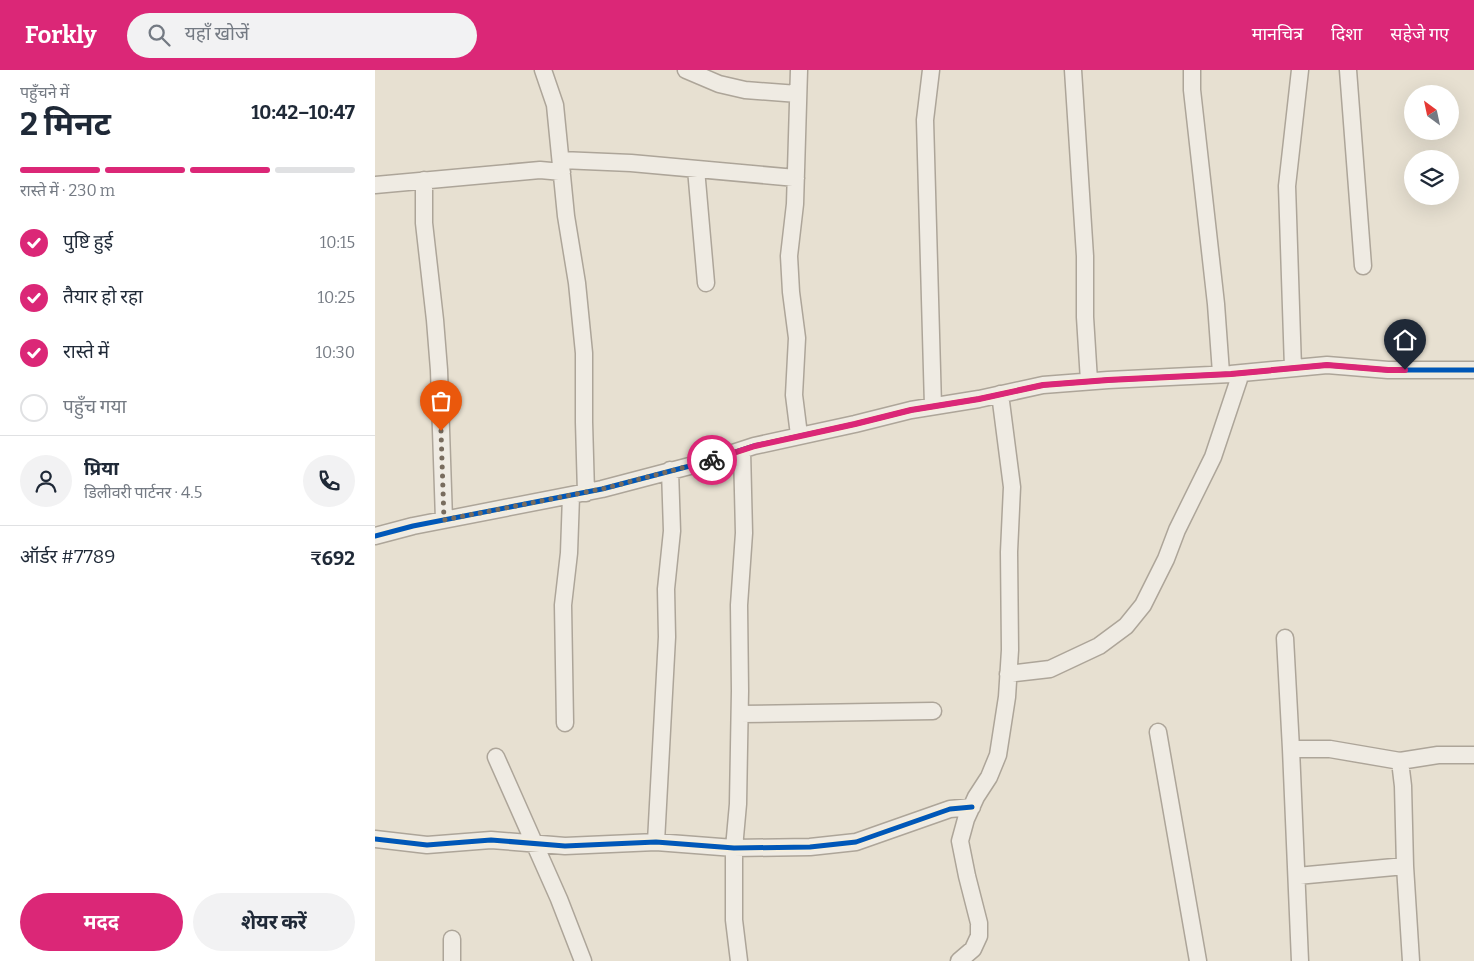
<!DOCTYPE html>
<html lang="hi">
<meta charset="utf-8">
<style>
:root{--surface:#fff;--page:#f2f2f3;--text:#1f2937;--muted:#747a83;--line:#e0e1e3;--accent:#db2777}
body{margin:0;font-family:Bitter,"Noto Sans Devanagari",serif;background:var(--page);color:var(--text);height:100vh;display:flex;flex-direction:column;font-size:19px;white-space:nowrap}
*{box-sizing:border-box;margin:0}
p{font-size:16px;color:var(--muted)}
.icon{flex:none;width:28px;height:28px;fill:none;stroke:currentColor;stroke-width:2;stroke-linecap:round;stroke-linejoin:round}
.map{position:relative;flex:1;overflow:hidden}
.sheet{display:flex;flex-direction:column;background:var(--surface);width:375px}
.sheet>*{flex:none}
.needle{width:32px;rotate:327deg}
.tools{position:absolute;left:1029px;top:15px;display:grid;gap:10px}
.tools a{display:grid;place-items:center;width:55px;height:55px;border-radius:50%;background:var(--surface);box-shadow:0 5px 20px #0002;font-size:25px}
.pin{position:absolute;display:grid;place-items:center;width:42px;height:42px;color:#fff;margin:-51px -21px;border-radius:50% 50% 50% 0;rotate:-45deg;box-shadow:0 0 5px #0007}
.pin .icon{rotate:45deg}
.courier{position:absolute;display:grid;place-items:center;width:50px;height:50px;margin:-25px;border:4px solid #db2777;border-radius:50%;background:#fff;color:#222;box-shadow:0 1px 6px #0007}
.head em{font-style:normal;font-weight:700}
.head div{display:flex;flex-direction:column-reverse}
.head{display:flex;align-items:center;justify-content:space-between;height:85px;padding:0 20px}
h1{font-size:32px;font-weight:700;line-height:38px}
.bar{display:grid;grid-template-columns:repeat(4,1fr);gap:8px 5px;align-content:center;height:60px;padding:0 20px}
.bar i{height:6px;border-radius:4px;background:var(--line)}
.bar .active{background:var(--accent)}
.bar p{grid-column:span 4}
.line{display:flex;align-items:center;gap:12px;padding:0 20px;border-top:1px solid var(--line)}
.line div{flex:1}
.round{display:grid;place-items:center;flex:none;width:52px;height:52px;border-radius:26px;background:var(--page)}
ol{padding:0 20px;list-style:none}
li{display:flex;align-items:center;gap:15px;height:55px}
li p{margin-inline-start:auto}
li .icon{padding:5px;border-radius:50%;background:var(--accent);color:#fff;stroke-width:4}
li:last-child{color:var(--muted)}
li i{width:28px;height:28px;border:2px solid var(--line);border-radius:50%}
.primary-button{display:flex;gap:10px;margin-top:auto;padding:10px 20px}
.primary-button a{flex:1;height:58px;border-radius:30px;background:var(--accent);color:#fff;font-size:20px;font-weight:700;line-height:58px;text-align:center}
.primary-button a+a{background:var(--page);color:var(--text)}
header{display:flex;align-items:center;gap:30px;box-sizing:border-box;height:70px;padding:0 25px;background:var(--accent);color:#fff}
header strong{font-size:24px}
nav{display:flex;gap:28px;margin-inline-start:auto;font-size:18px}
.search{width:350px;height:45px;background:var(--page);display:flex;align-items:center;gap:12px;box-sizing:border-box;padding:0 18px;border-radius:28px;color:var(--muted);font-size:19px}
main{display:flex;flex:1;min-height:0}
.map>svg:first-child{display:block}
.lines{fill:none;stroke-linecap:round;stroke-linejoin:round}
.street-casing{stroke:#ada599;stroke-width:19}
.street{stroke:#efebe3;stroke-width:16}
.cycleway-casing{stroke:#f7eed8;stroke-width:8}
.cycleway{stroke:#0057b8;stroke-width:5}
.done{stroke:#786c5e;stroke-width:5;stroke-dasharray:0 9}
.route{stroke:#db2777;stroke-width:6}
</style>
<header>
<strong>Forkly</strong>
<div class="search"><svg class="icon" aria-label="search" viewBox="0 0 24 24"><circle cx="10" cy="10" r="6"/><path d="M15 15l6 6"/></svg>यहाँ खोजें</div>
<nav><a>मानचित्र</a><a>दिशा</a><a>सहेजे गए</a></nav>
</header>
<main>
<section class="sheet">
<div class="head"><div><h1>2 मिनट</h1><p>पहुँचने में</p></div><em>10:42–10:47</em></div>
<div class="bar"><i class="active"></i><i class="active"></i><i class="active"></i><i></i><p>रास्ते में · 230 m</p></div>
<ol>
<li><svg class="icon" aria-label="check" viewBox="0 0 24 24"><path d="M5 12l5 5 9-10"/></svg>पुष्टि हुई<p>10:15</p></li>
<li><svg class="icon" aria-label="check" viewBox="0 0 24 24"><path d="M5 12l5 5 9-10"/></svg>तैयार हो रहा<p>10:25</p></li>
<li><svg class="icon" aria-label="check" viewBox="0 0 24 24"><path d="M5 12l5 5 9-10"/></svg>रास्ते में<p>10:30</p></li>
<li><i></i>पहुँच गया</li>
</ol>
<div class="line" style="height:90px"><a class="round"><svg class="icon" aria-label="person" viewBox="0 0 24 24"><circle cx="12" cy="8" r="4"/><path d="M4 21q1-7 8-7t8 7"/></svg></a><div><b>प्रिया</b><p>डिलीवरी पार्टनर · 4.5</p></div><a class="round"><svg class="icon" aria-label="phone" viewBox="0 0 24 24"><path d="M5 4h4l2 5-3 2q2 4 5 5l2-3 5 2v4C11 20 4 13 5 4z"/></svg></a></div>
<div class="line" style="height:65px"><div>ऑर्डर #7789</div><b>₹692</b></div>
<div class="primary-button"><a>मदद</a><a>शेयर करें</a></div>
</section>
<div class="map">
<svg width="1099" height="891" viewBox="0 0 1099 891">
<rect width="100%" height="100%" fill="#e7e0d1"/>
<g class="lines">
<defs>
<path id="street" d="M 168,0 L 180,35 L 191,146 L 202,213 L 209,283 L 209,352 L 211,423
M 311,0 L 344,14 L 370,20 L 423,24
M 424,0 L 420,134 L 414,186 L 416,222 L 422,268 L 419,325 L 424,365
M 556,0 L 550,50 L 558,336
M 698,0 L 710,186 L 710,247 L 714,311
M 817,0 L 817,20 L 841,234 L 846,303
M 973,0 L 988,196
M 186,90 L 256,93 L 421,108
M 321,99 L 331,213
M 49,110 L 49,153 L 60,250 L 64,300 L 69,450
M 0,115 L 165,100 L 187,102
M 918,298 L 912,116 L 925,0
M 0,466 L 38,456 L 227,419 L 330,392 L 379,376 L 480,354 L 536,340 L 604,329 L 668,315 L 733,310 L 856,304 L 952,295 L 1013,300 L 1099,300
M 910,568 L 916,679
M 633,604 L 675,599 L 724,576 L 751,556 L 768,535 L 791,489 L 802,460 L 838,387 L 866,303
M 365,644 L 558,641
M 190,653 L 188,535 L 194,483 L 196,426
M 783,662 L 823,891
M 121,687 L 184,829 L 208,891
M 0,769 L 52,775 L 116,770 L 190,776 L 281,772 L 359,778 L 435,777 L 481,772 L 575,739 L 597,737
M 281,772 L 292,567 L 291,519 L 297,461 L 295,400
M 922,806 L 1030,796
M 77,869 L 77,891
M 364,891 L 359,850 L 359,778 L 363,734 L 365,621 L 364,535 L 369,463 L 367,380
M 584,891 L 598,879 L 604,866 L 604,853 L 592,806 L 585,771 L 591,749 L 601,727 L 614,707 L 623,685 L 632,627 L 635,580 L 634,482 L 637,417 L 625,324
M 925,891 L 916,679 L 955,679 L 1025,691
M 1036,891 L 1030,796 L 1028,716 L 1025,691 L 1063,685 L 1099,685"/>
</defs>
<!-- street casing -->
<use href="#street" class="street-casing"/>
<!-- street -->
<use href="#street" class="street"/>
<defs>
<path id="cycleway" d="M 0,466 L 38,456 L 227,419 L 330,392 L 379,376 L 480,354 L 536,340 L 604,329 L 668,315 L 733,310 L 856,304 L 952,295 L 1013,300 L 1099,300
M 0,769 L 52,775 L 116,770 L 190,776 L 281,772 L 359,778 L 435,777 L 481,772 L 575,739 L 597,737"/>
</defs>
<!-- cycleway casing -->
<use href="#cycleway" class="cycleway-casing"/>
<!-- cycleway -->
<use href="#cycleway" class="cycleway"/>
</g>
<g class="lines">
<!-- done -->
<path class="done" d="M 66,361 L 69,450 L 227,419 L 337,390"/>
<!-- route -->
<path class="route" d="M 337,390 L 380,376 L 480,354 L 536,340 L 604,329 L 668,315 L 733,310 L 856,304 L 952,295 L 1013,300 L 1030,300"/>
</g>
</svg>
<div class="tools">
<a><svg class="needle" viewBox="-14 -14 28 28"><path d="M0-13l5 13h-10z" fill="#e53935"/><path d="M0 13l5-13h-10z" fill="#747a83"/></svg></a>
<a><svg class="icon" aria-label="layers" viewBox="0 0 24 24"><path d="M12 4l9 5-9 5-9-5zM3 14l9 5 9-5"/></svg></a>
</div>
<div class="pin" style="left:66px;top:361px;background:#ea580c"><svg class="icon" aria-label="bag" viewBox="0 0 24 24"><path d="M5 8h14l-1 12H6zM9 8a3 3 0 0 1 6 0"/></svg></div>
<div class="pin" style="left:1030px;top:300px;background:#1f2937"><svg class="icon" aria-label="home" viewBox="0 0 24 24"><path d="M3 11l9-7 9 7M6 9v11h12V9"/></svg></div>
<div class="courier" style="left:337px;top:390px"><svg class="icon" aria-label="bike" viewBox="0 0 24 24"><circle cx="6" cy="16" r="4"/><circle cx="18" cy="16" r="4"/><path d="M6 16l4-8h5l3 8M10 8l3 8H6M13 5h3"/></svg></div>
</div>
</main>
